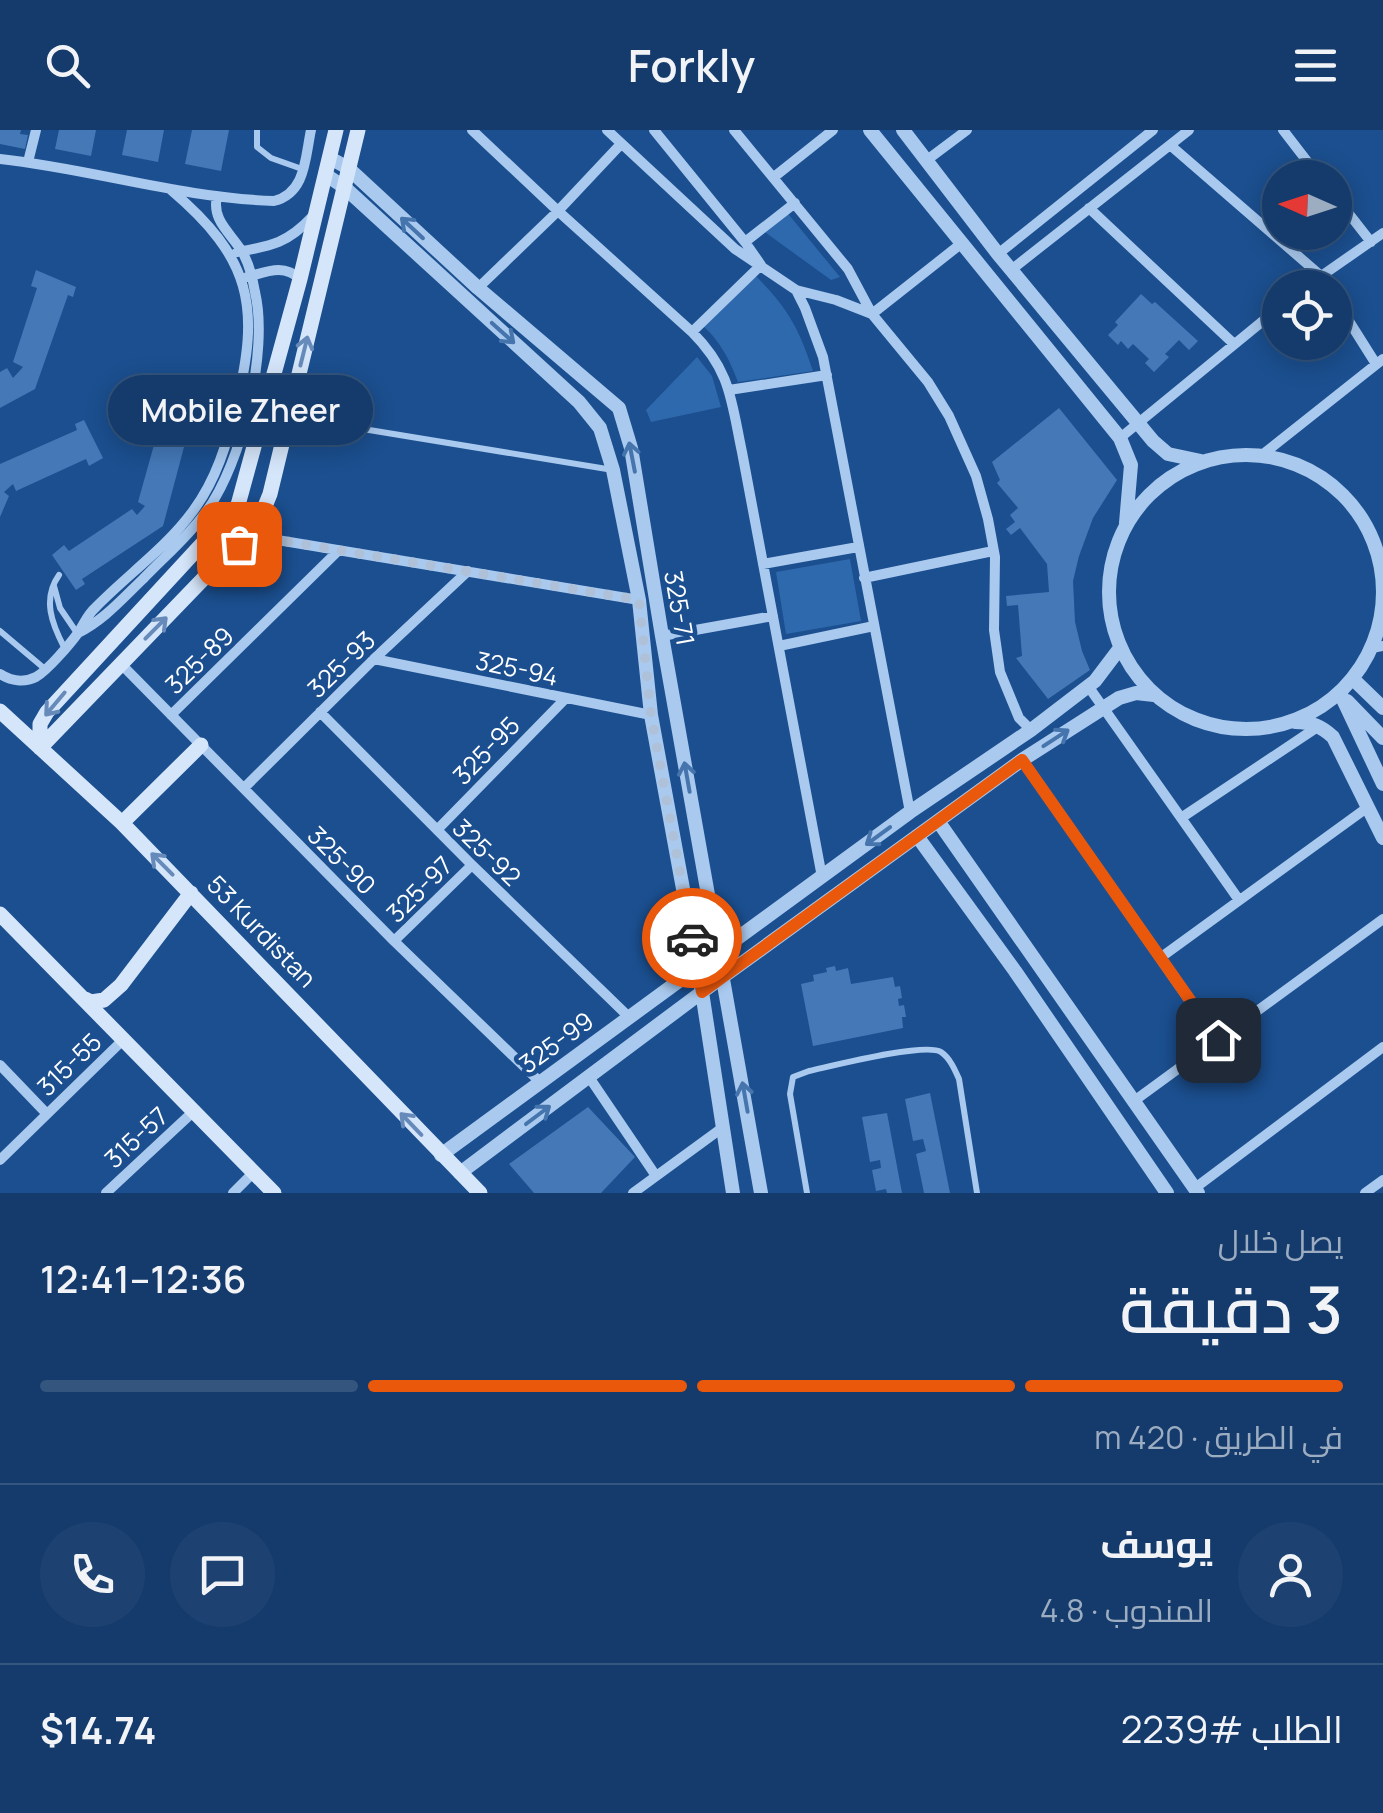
<!DOCTYPE html>
<html lang="ar">
<meta charset="utf-8">
<style>
:root{--surface:#143b6b;--page:#1d4271;--text:#f1f3f6;--muted:#9dadc1;--line:#33557e;--accent:#ea580c}
body{margin:0;font-family:Manrope,Cairo,sans-serif;background:var(--page);color:var(--text);direction:rtl;height:100vh;display:flex;flex-direction:column;font-size:38px;white-space:nowrap}
*{box-sizing:border-box;margin:0}
p{font-size:32px;color:var(--muted)}
.icon{flex:none;width:55px;height:55px;fill:none;stroke:currentColor;stroke-width:2;stroke-linecap:round;stroke-linejoin:round}
.map{position:relative;height:1063px;overflow:hidden;direction:ltr}
.side{display:flex;flex-direction:column;background:var(--surface);flex:1}
.side>*{flex:none}
.needle{width:65px;rotate:273deg}
.fabs{position:absolute;left:1262px;top:30px;display:grid;gap:20px}
.fabs a{display:grid;place-items:center;width:90px;height:90px;border-radius:50%;background:var(--surface);box-shadow:0 5px 25px #0003,0 0 0 2px var(--line);font-size:50px}
.pin{position:absolute;display:grid;place-items:center;width:85px;height:85px;color:#fff;margin:-42px;border-radius:20px;box-shadow:0 5px 15px #0006}
.courier{position:absolute;display:grid;place-items:center;width:100px;height:100px;margin:-50px;border:8px solid #ea580c;border-radius:50%;background:#fff;color:#222;box-shadow:0 2px 12px #0007}
.bubble{position:absolute;height:70px;border-radius:35px;background:var(--surface);box-shadow:0 5px 25px #0003,0 0 0 2px var(--line);font-size:32px;font-weight:600;line-height:70px;text-align:center;direction:rtl}
.summary em{font-style:normal;font-weight:600}
.summary div{display:flex;flex-direction:column-reverse}
.summary{display:flex;align-items:center;justify-content:space-between;height:170px;padding:0 40px}
h1{font-size:65px;font-weight:600;line-height:75px}
.bar{display:grid;grid-template-columns:repeat(4,1fr);gap:15px 10px;align-content:center;height:120px;padding:0 40px}
.bar i{height:12px;border-radius:8px;background:var(--line)}
.bar .on{background:var(--accent)}
.bar p{grid-column:span 4}
.line{display:flex;align-items:center;gap:25px;padding:0 40px;border-top:2px solid var(--line)}
.line div{flex:1}
.round{display:grid;place-items:center;flex:none;width:105px;height:105px;border-radius:52px;background:var(--page)}
header{display:flex;justify-content:space-between;align-items:center;height:130px;padding:0 40px;background:var(--surface);font-size:45px;font-weight:600}
.map>svg:first-child{display:block}
.green{fill:#2e69ad}
.building{fill:#4478b7}
.lines{fill:none;stroke-linecap:round;stroke-linejoin:round}
.service{stroke:#a9c9ee;stroke-width:6}
.minor{stroke:#a9c9ee;stroke-width:10}
.tertiary{stroke:#a9c9ee;stroke-width:14}
.secondary{stroke:#d6e6fa;stroke-width:15}
.oneway{stroke:#4674ac}
.oneway2{stroke:#668bba}
.done{stroke:#afc1d8;stroke-width:10;stroke-dasharray:0 18}
.route{stroke:#ea580c;stroke-width:12}
.labels{text-anchor:middle;dominant-baseline:central;stroke-width:9;stroke-linejoin:round;paint-order:stroke}
.street-label{font-size:25px;fill:#fff;stroke:#1b4f8f}
</style>
<header><svg class="icon" aria-label="menu" viewBox="0 0 24 24"><path d="M4 6h16M4 12h16M4 18h16"/></svg>Forkly<svg class="icon" aria-label="search" viewBox="0 0 24 24"><circle cx="10" cy="10" r="6"/><path d="M15 15l6 6"/></svg></header>
<div class="map">
<svg width="1383" height="1063" viewBox="0 0 1383 1063">
<rect width="100%" height="100%" fill="#1b4f8f"/>
<!-- green -->
<path class="green" d="M 785,80 L 840,147 L 831,150 L 762,100 Z
M 752,142 C 786,176 798,195 813,241 L 738,252 C 729,228 720,211 701,194 Z
M 697,227 L 712,246 L 721,277 L 651,292 L 646,280 Z
M 850,429 L 861,491 L 786,504 L 776,442 Z"/>
<!-- building -->
<path class="building" d="M 0,0 L 21,0 L 20,4 L 28,5 L 25,19 L 0,14 Z
M 59,0 L 96,0 L 91,26 L 55,19 Z
M 127,0 L 164,0 L 158,32 L 122,25 Z
M 192,0 L 229,0 L 221,41 L 185,34 Z
M 36,140 L 76,157 L 73,167 L 68,165 L 35,259 L 0,278 L 0,242 L 7,238 L 13,248 L 23,237 L 13,232 L 37,158 L 31,156 Z
M 1141,164 L 1152,174 L 1155,172 L 1198,211 L 1189,220 L 1179,210 L 1165,224 L 1169,227 L 1154,242 L 1145,233 L 1149,229 L 1133,214 L 1128,219 L 1121,211 L 1118,215 L 1108,205 L 1118,195 L 1115,192 Z
M 1059,278 L 1117,350 L 1093,388 L 1079,426 L 1073,451 L 1075,492 L 1082,521 L 1090,540 L 1048,569 L 1016,528 L 1022,526 L 1018,475 L 1007,476 L 1006,466 L 1049,462 L 1047,434 L 1020,398 L 1011,405 L 1006,399 L 1015,392 L 1010,385 L 1018,378 L 997,353 L 1000,350 L 992,332 Z
M 156,280 L 198,293 L 194,303 L 188,302 L 163,396 L 82,449 L 85,454 L 76,460 L 52,425 L 64,415 L 69,421 L 132,379 L 137,385 L 145,376 L 138,372 L 159,297 L 152,295 Z
M 84,290 L 103,328 L 89,336 L 86,329 L 16,361 L 13,354 L 4,362 L 9,366 L 0,387 L 0,334 L 77,300 L 75,294 Z
M 835,836 L 836,841 L 848,838 L 851,854 L 893,847 L 895,857 L 900,856 L 902,868 L 898,869 L 899,876 L 904,875 L 906,887 L 902,887 L 903,898 L 813,916 L 801,854 L 814,851 L 813,845 L 827,842 L 826,838 Z
M 930,963 L 950,1063 L 924,1063 L 916,1024 L 926,1021 L 923,1009 L 913,1011 L 905,969 Z
M 588,977 L 635,1027 L 601,1063 L 534,1063 L 509,1034 Z
M 887,983 L 902,1063 L 887,1063 L 886,1059 L 876,1061 L 872,1040 L 881,1038 L 880,1030 L 870,1032 L 862,987 Z"/>
<g class="lines">
<!-- service -->
<path class="service" d="M 257,0 L 257,17 L 271,28 L 302,39
M 290,287 L 613,340
M 59,445 C 42,469 52,494 64,517
M 54,456 L 60,478 L 77,503
M 0,501 L 45,539
M 807,1063 L 790,964 L 793,947 L 809,941 C 832,936 925,912 941,922 C 950,928 955,940 959,949 L 977,1063"/>
<!-- minor -->
<path class="minor" d="M 472,0 L 558,81 L 692,202 C 731,241 731,270 742,322 L 822,747
M 607,0 L 735,119 L 796,160 L 836,170 L 872,184 L 928,252 L 949,286 L 976,346 L 988,389 L 995,427 L 994,500 L 1000,542 L 1019,588 L 1031,600
M 654,0 L 745,112 L 761,135 L 692,202
M 734,0 L 848,139 L 872,184 L 962,113
M 1283,0 L 1320,48
M 1170,15 L 1320,145 L 1328,158
M 0,29 C 92,39 181,68 274,71 C 306,63 305,28 311,0
M 927,30 L 967,0
M 28,32 L 36,0
M 774,47 L 833,0
M 1335,66 L 1371,112
M 1089,78 L 1234,214
M 745,112 L 795,73
M 237,122 C 272,116 288,113 313,86
M 998,124 L 1153,0
M 1011,140 L 1189,0
M 247,147 C 266,142 284,133 300,149
M 478,158 L 558,81 L 621,14
M 1304,158 L 1383,103
M 796,160 L 805,178 L 823,227 L 910,682
M 1335,169 L 1376,234
M 729,260 L 827,245
M 1120,308 L 1280,177
M 1262,325 L 1383,229
M 247,405 L 639,470
M 763,434 L 858,417
M 864,448 L 993,421
M 1382,484 L 1383,483
M 78,503 C 104,490 122,469 143,449 C 164,427 188,407 206,382 C 242,333 269,221 255,162 C 253,150 250,137 244,125 C 233,104 211,92 217,66
M 662,506 L 773,486
M 779,516 L 874,496
M 1372,518 L 1383,516
M 374,529 L 651,585
M 121,534 L 394,811 L 539,951
M 0,544 C 11,551 24,553 36,547 C 48,540 70,514 78,503 C 84,494 87,485 95,478 C 127,445 166,418 193,381 C 216,350 227,314 236,276 C 261,176 251,128 171,60
M 1088,556 L 1239,770
M 320,582 L 472,735 L 629,887
M 171,585 L 339,420
M 1022,630 L 1217,910
M 244,658 L 374,529 L 468,441
M 1181,688 L 1319,596
M 437,700 L 565,569
M 394,811 L 472,735
M 1160,828 L 1368,677
M 0,935 L 47,984
M 589,947 L 656,1046
M 1134,971 L 1383,789
M 0,1030 L 124,909
M 1195,1058 L 1383,917
M 106,1063 L 194,981
M 233,1063 L 254,1042
M 633,1063 L 722,998
M 1365,1063 L 1383,1050"/>
<!-- tertiary -->
<path class="tertiary" d="M 870,0 L 1120,308 L 1131,335 L 1126,393
M 903,0 L 998,124 L 1153,311 L 1168,324 L 1201,331
M 330,28 L 348,38 L 478,158 L 619,278 L 631,318 L 662,506 L 761,1063
M 326,45 L 344,57 L 579,272 L 600,298 L 613,340 L 639,470 L 651,585 L 702,862 L 733,1063
M1109 462a137 137 0 1 1 274 0a137 137 0 1 1-274 0Z
M 1353,549 L 1383,578
M 1340,563 L 1383,654
M 1347,571 L 1383,608
M 1295,592 C 1311,592 1321,596 1333,607 L 1383,708
M 938,691 L 1198,1063
M 917,706 L 1015,841 L 1167,1063
M 441,1025 L 910,682 L 1031,600 L 1095,551 L 1120,518
M 460,1043 L 702,862 L 1022,630 L 1119,568 L 1136,563 L 1154,565"/>
<!-- secondary -->
<path class="secondary" d="M 0,581 L 122,693 L 480,1063
M 40,618 L 259,391 L 270,364 L 358,0
M 40,618 L 40,594 L 47,582 L 238,375 L 300,149 L 336,0
M 122,693 L 201,615
M 0,784 L 274,1063
M 85,869 L 91,872 L 104,870 L 121,855 L 191,763"/>
</g>
<!-- one-way arrows -->
<defs><path id="oneway-shaft" d="M-6 0H5M1.5-3L5.5 0L1.5 3" fill="none" stroke-width="1.6" stroke-linecap="round" stroke-linejoin="round" transform="scale(2.5)"/></defs>
<g class="oneway">
<use href="#oneway-shaft" transform="translate(412 98) rotate(-137)"/>
<use href="#oneway-shaft" transform="translate(503 203) rotate(42)"/>
<use href="#oneway-shaft" transform="translate(632 327) rotate(-101)"/>
<use href="#oneway-shaft" transform="translate(1056 608) rotate(-33)"/>
<use href="#oneway-shaft" transform="translate(687 647) rotate(-100)"/>
<use href="#oneway-shaft" transform="translate(878 706) rotate(144)"/>
<use href="#oneway-shaft" transform="translate(745 967) rotate(-100)"/>
<use href="#oneway-shaft" transform="translate(538 985) rotate(-37)"/>
</g>
<g class="oneway2">
<use href="#oneway-shaft" transform="translate(304 221) rotate(-76)"/>
<use href="#oneway-shaft" transform="translate(156 498) rotate(-45)"/>
<use href="#oneway-shaft" transform="translate(55 574) rotate(130)"/>
<use href="#oneway-shaft" transform="translate(162 734) rotate(-135)"/>
<use href="#oneway-shaft" transform="translate(411 994) rotate(-134)"/>
</g>
<g class="lines">
<!-- done -->
<path class="done" d="M 239,414 L 247,405 L 639,470 L 651,585 L 692,808"/>
<!-- route -->
<path class="route" d="M 692,808 L 702,862 L 1022,630 L 1218,910"/>
</g>
<g class="labels">
<!-- street labels -->
<g class="street-label">
<text transform="translate(680 478) rotate(80)">325-71</text>
<text transform="translate(199 530) rotate(-44)">325-89</text>
<text transform="translate(341 534) rotate(-44)">325-93</text>
<text transform="translate(517 538) rotate(12)">325-94</text>
<text transform="translate(486 620) rotate(-46)">325-95</text>
<text transform="translate(487 722) rotate(44)">325-92</text>
<text transform="translate(342 730) rotate(45)">325-90</text>
<text transform="translate(419 759) rotate(-45)">325-97</text>
<text transform="translate(262 801) rotate(46)">53 Kurdistan</text>
<text transform="translate(556 912) rotate(-36)">325-99</text>
<text transform="translate(69 934) rotate(-44)">315-55</text>
<text transform="translate(136 1007) rotate(-43)">315-57</text>
</g>
</g>
</svg>
<div class="fabs">
<a><svg class="needle" viewBox="-14 -14 28 28"><path d="M0-13l5 13h-10z" fill="#e53935"/><path d="M0 13l5-13h-10z" fill="#9dadc1"/></svg></a>
<a><svg class="icon" aria-label="locate" viewBox="0 0 24 24"><circle cx="12" cy="12" r="6"/><path d="M12 2v4M12 18v4M2 12h4M18 12h4"/></svg></a>
</div>
<div class="pin" style="left:239px;top:414px;background:#ea580c"><svg class="icon" aria-label="bag" viewBox="0 0 24 24"><path d="M5 8h14l-1 12H6zM9 8a3 3 0 0 1 6 0"/></svg></div>
<div class="pin" style="left:1218px;top:910px;background:#1f2937"><svg class="icon" aria-label="home" viewBox="0 0 24 24"><path d="M3 11l9-7 9 7M6 9v11h12V9"/></svg></div>
<div class="courier" style="left:692px;top:808px"><svg class="icon" aria-label="car" viewBox="0 0 24 24"><path d="M5 17H2v-5l4-1 3-4h7l3 4 3 1v5h-3M9 17h6M6 11h13"/><circle cx="7" cy="17" r="2"/><circle cx="17" cy="17" r="2"/></svg></div>
<div class="bubble" style="left:108px;top:245px;width:265px">Mobile Zheer</div>
</div>
<section class="side">
<div class="summary"><div><h1>3 دقيقة</h1><p>يصل خلال</p></div><em>12:36–12:41</em></div>
<div class="bar"><i class="on"></i><i class="on"></i><i class="on"></i><i></i><p>في الطريق · 420 m</p></div>
<div class="line" style="height:180px"><a class="round"><svg class="icon" aria-label="person" viewBox="0 0 24 24"><circle cx="12" cy="8" r="4"/><path d="M4 21q1-7 8-7t8 7"/></svg></a><div><b>يوسف</b><p>المندوب · 4.8</p></div><a class="round"><svg class="icon" aria-label="chat" viewBox="0 0 24 24"><path d="M4 5h16v11H9l-5 4z"/></svg></a><a class="round"><svg class="icon" aria-label="phone" viewBox="0 0 24 24"><path d="M5 4h4l2 5-3 2q2 4 5 5l2-3 5 2v4C11 20 4 13 5 4z"/></svg></a></div>
<div class="line" style="height:130px"><div>الطلب #2239</div><b>$14.74</b></div>
</section>
